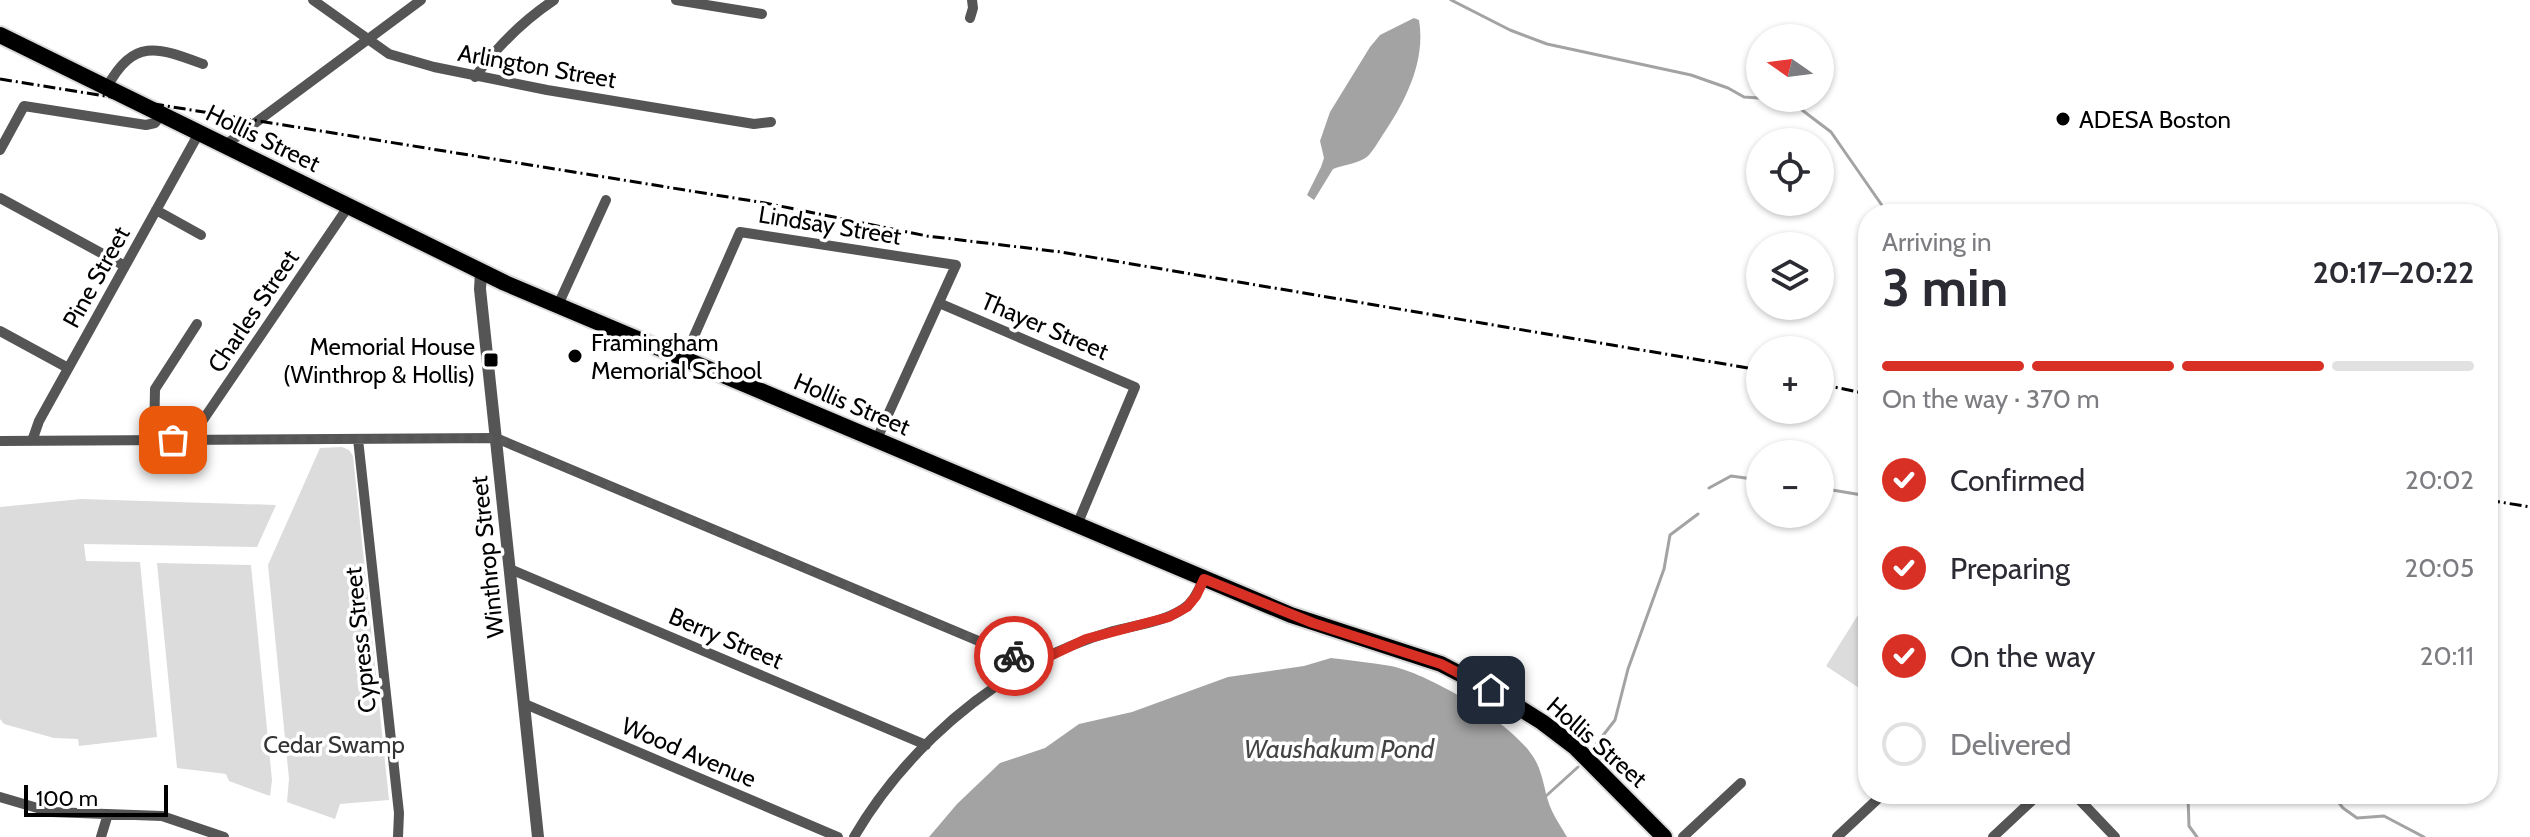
<!DOCTYPE html>
<meta charset="utf-8">
<style>
:root{--surface:#fff;--page:#f7f7f7;--text:#2b2b33;--muted:#7c7c81;--line:#e1e1e2;--accent:#d93025}
body{margin:0;font-family:Cabin,sans-serif;background:var(--page);color:var(--text);height:100vh;display:flex;flex-direction:column;font-size:30px;white-space:nowrap}
*{box-sizing:border-box;margin:0}
p{font-size:26px;color:var(--muted)}
.icon{flex:none;width:44px;height:44px;fill:none;stroke:currentColor;stroke-width:2;stroke-linecap:round;stroke-linejoin:round}
.map{position:relative;flex:1;overflow:hidden}
.side{position:absolute;left:1858px;top:204px;width:640px;height:600px;display:flex;flex-direction:column;background:var(--surface);border-radius:32px;box-shadow:0 2px 6px #0004}
.side>*{flex:none}
.needle{width:52px;rotate:284deg}
.buttons{position:absolute;left:1746px;top:24px;display:grid;gap:16px}
.buttons a{display:grid;place-items:center;width:88px;height:88px;border-radius:50%;background:var(--surface);box-shadow:0 2px 6px #0004;font-size:40px}
.scale{position:absolute;left:24px;bottom:20px;width:144px;box-sizing:border-box;padding-left:8px;border:4px solid #000;border-top:0;font-size:22px;line-height:28px;white-space:nowrap;color:#000;-webkit-text-stroke:6px #fff;paint-order:stroke}
.pin{position:absolute;display:grid;place-items:center;width:68px;height:68px;color:#fff;margin:-34px;border-radius:16px;box-shadow:0 4px 12px #0006}
.courier{position:absolute;display:grid;place-items:center;width:80px;height:80px;margin:-40px;border:6px solid #d93025;border-radius:50%;background:#fff;color:#222;box-shadow:0 2px 10px #0007}
.summary em{font-style:normal;font-weight:800}
.summary div{display:flex;flex-direction:column-reverse}
.summary{display:flex;align-items:center;justify-content:space-between;height:136px;padding:0 24px}
h1{font-size:52px;font-weight:800;line-height:60px}
.bar{display:grid;grid-template-columns:repeat(4,1fr);gap:12px 8px;align-content:center;height:96px;padding:0 24px}
.bar i{height:10px;border-radius:6px;background:var(--line)}
.bar .selected{background:var(--accent)}
.bar p{grid-column:span 4}
ol{padding:0 24px;list-style:none}
li{display:flex;align-items:center;gap:24px;height:88px}
li p{margin-inline-start:auto}
li .icon{padding:8px;border-radius:50%;background:var(--accent);color:#fff;stroke-width:4}
li:last-child{color:var(--muted)}
li i{width:44px;height:44px;border:4px solid var(--line);border-radius:50%}
.map>svg:first-child{display:block}
.green{fill:#dcdcdc}
.water{fill:#a3a3a3}
.lines{fill:none;stroke-linecap:round;stroke-linejoin:round}
.stream{stroke:#a3a3a3;stroke-width:3}
.primary-casing{stroke:#dbdbdb;stroke-width:20}
.minor{stroke:#555;stroke-width:10}
.tertiary{stroke:#555;stroke-width:12}
.primary{stroke:#000;stroke-width:16}
.rail{stroke:#000;stroke-width:3;stroke-dasharray:12 4 2 4;stroke-linecap:butt}
.done{stroke:#595959;stroke-width:8;stroke-dasharray:0 14.4}
.route{stroke:#d93025;stroke-width:10}
.poi-dot{fill:#000;stroke:#fff;stroke-width:3}
.labels{text-anchor:middle;dominant-baseline:central;stroke-width:7;stroke-linejoin:round;paint-order:stroke}
.street-label{font-size:24px;fill:#000;stroke:#fff}
.poi-label{font-size:24px;fill:#000;stroke:#fff;text-anchor:start}
.park-label{font-size:24px;fill:#333;stroke:#fff}
.water-label{font-size:26px;font-style:italic;fill:#444;stroke:#fff}
</style>
<div class="map">
<svg width="2530" height="837" viewBox="0 0 2530 837">
<rect width="100%" height="100%" fill="#fff"/>
<!-- green -->
<path class="green" d="M 342,447 L 349,450 L 353,456 L 389,800 L 340,804 L 335,819 L 287,802 L 289,779 L 268,565 L 320,448 Z
M 81,499 L 276,505 L 257,547 L 84,544 L 86,561 L 140,562 L 157,737 L 79,746 L 78,739 L 54,738 L 4,724 L 0,719 L 0,507 Z
M 157,563 L 251,565 L 272,780 L 270,796 L 229,781 L 226,774 L 177,768 Z
M 1868,599 L 1868,694 L 1826,666 Z"/>
<!-- water -->
<path class="water" d="M 1414,18 L 1419,20 C 1426,62 1405,102 1382,136 C 1378,142 1373,151 1368,156 C 1360,163 1343,165 1333,169 L 1314,200 L 1307,195 L 1321,167 L 1324,158 L 1320,141 L 1330,112 L 1370,47 L 1380,35 Z
M 1331,658 C 1350,660 1372,663 1391,666 C 1430,674 1514,724 1534,758 C 1544,774 1544,794 1552,811 C 1556,820 1562,828 1567,837 L 929,837 L 957,804 L 1000,763 L 1045,748 L 1079,724 L 1132,712 L 1228,677 L 1304,666 Z"/>
<g class="lines">
<!-- stream -->
<path class="stream" d="M 1451,0 L 1510,30 L 1547,44 L 1691,75 L 1728,88 L 1744,97 L 1774,99 L 1798,107 L 1831,132 L 1888,214
M 1709,488 L 1731,476 L 1760,480
M 1820,488 L 1868,496
M 1594,747 L 1615,720 L 1628,669 L 1664,569 L 1670,535 L 1698,514
M 2190,794 L 2188,797 L 2189,826 L 2197,837
M 2332,794 L 2343,808 L 2357,818 L 2384,816 L 2424,837
M 1546,796 L 1578,767"/>
<defs>
<path id="primary" d="M 0,35 L 505,283 L 1291,615 L 1441,664 L 1491,690 L 1542,722 L 1575,747 L 1664,837"/>
</defs>
<!-- primary casing -->
<use href="#primary" class="primary-casing"/>
<!-- minor -->
<path class="minor" d="M 313,0 L 389,54 L 434,67 L 547,90 L 754,124 L 771,122
M 676,0 L 762,14
M 970,18 L 973,8 L 972,0
M 475,77 C 496,48 524,20 554,0
M 107,87 C 134,38 157,47 203,64
M 224,146 L 421,0
M 0,150 L 24,106 L 146,125 L 155,123 L 161,114
M 0,198 L 125,266
M 156,210 L 201,235
M 939,303 L 1135,387 L 1077,525
M 558,305 L 606,200
M 0,331 L 68,368
M 684,359 L 740,232 L 956,265 L 876,441
M 358,439 L 399,813 L 398,837
M 154,440 L 155,389 L 197,324
M 193,440 L 203,420 L 348,207
M 0,441 L 496,438 L 1033,664
M 32,441 L 39,421 L 199,133
M 510,569 L 926,745
M 525,704 L 838,837
M 2074,794 L 2115,837
M 0,797 L 51,812 L 162,816 L 224,837
M 101,837 L 108,814
M 854,837 C 896,765 961,703 1034,663 C 1059,650 1086,639 1113,631 C 1137,625 1163,622 1183,609 C 1194,602 1198,590 1204,579
M 1683,837 L 1741,783
M 1837,837 L 1883,794
M 1993,837 L 2039,794"/>
<!-- tertiary -->
<path class="tertiary" d="M 481,272 L 480,289 L 538,837"/>
<!-- primary -->
<use href="#primary" class="primary"/>
<!-- rail -->
<path class="rail" d="M 0,79 L 765,203 L 927,236 L 1061,252 L 1760,370
M 1820,384 L 1868,394
M 2488,500 L 2530,507"/>
</g>
<g class="lines">
<!-- done -->
<path class="done" d="M 173,440 L 496,438 L 1014,656"/>
<!-- route -->
<path class="route" d="M 1014,656 L 1033,664 L 1086,639 L 1169,617 L 1187,607 L 1196,596 L 1204,579 L 1313,623 L 1441,664 L 1491,690"/>
</g>
<!-- markers -->
<g class="poi-dot">
<circle cx="2063" cy="119" r="8"/>
<circle cx="575" cy="356" r="8"/>
<rect x="483" y="352" width="16" height="16" rx="4"/>
</g>
<g class="labels">
<!-- street labels -->
<g class="street-label">
<text transform="translate(537 66) rotate(10)">Arlington Street</text>
<text transform="translate(263 138) rotate(26)">Hollis Street</text>
<text transform="translate(830 225) rotate(9)">Lindsay Street</text>
<text transform="translate(96 277) rotate(-61)">Pine Street</text>
<text transform="translate(253 311) rotate(-56)">Charles Street</text>
<text transform="translate(1045 326) rotate(23)">Thayer Street</text>
<text transform="translate(852 404) rotate(23)">Hollis Street</text>
<text transform="translate(487 557) rotate(-96)">Winthrop Street</text>
<text transform="translate(726 638) rotate(23)">Berry Street</text>
<text transform="translate(360 640) rotate(-96)">Cypress Street</text>
<text transform="translate(1597 742) rotate(41)">Hollis Street</text>
<text transform="translate(689 752) rotate(23)">Wood Avenue</text>
</g>
<!-- poi labels -->
<g class="poi-label">
<text x="2079" y="119">ADESA Boston</text>
<text x="591" y="342">Framingham<tspan x="591" dy="28">Memorial School</tspan></text>
<text x="475" y="346" text-anchor="end">Memorial House<tspan x="475" dy="28">(Winthrop &amp; Hollis)</tspan></text>
</g>
<!-- park labels -->
<g class="park-label">
<text x="334" y="744">Cedar Swamp</text>
</g>
<!-- water labels -->
<g class="water-label">
<text x="1339" y="749">Waushakum Pond</text>
</g>
</g>
</svg>
<div class="buttons">
<a><svg class="needle" viewBox="-14 -14 28 28"><path d="M0-13l5 13h-10z" fill="#e53935"/><path d="M0 13l5-13h-10z" fill="#7c7c81"/></svg></a>
<a><svg class="icon" aria-label="locate" viewBox="0 0 24 24"><circle cx="12" cy="12" r="6"/><path d="M12 2v4M12 18v4M2 12h4M18 12h4"/></svg></a>
<a><svg class="icon" aria-label="layers" viewBox="0 0 24 24"><path d="M12 4l9 5-9 5-9-5zM3 14l9 5 9-5"/></svg></a>
<a>+</a>
<a>−</a>
</div>
<div class="scale">100 m</div>
<div class="pin" style="left:173px;top:440px;background:#ea580c"><svg class="icon" aria-label="bag" viewBox="0 0 24 24"><path d="M5 8h14l-1 12H6zM9 8a3 3 0 0 1 6 0"/></svg></div>
<div class="pin" style="left:1491px;top:690px;background:#1f2937"><svg class="icon" aria-label="home" viewBox="0 0 24 24"><path d="M3 11l9-7 9 7M6 9v11h12V9"/></svg></div>
<div class="courier" style="left:1014px;top:656px"><svg class="icon" aria-label="bike" viewBox="0 0 24 24"><circle cx="6" cy="16" r="4"/><circle cx="18" cy="16" r="4"/><path d="M6 16l4-8h5l3 8M10 8l3 8H6M13 5h3"/></svg></div>
<section class="side">
<div class="summary"><div><h1>3 min</h1><p>Arriving in</p></div><em>20:17–20:22</em></div>
<div class="bar"><i class="selected"></i><i class="selected"></i><i class="selected"></i><i></i><p>On the way · 370 m</p></div>
<ol>
<li><svg class="icon" aria-label="check" viewBox="0 0 24 24"><path d="M5 12l5 5 9-10"/></svg>Confirmed<p>20:02</p></li>
<li><svg class="icon" aria-label="check" viewBox="0 0 24 24"><path d="M5 12l5 5 9-10"/></svg>Preparing<p>20:05</p></li>
<li><svg class="icon" aria-label="check" viewBox="0 0 24 24"><path d="M5 12l5 5 9-10"/></svg>On the way<p>20:11</p></li>
<li><i></i>Delivered</li>
</ol>
</section>
</div>
